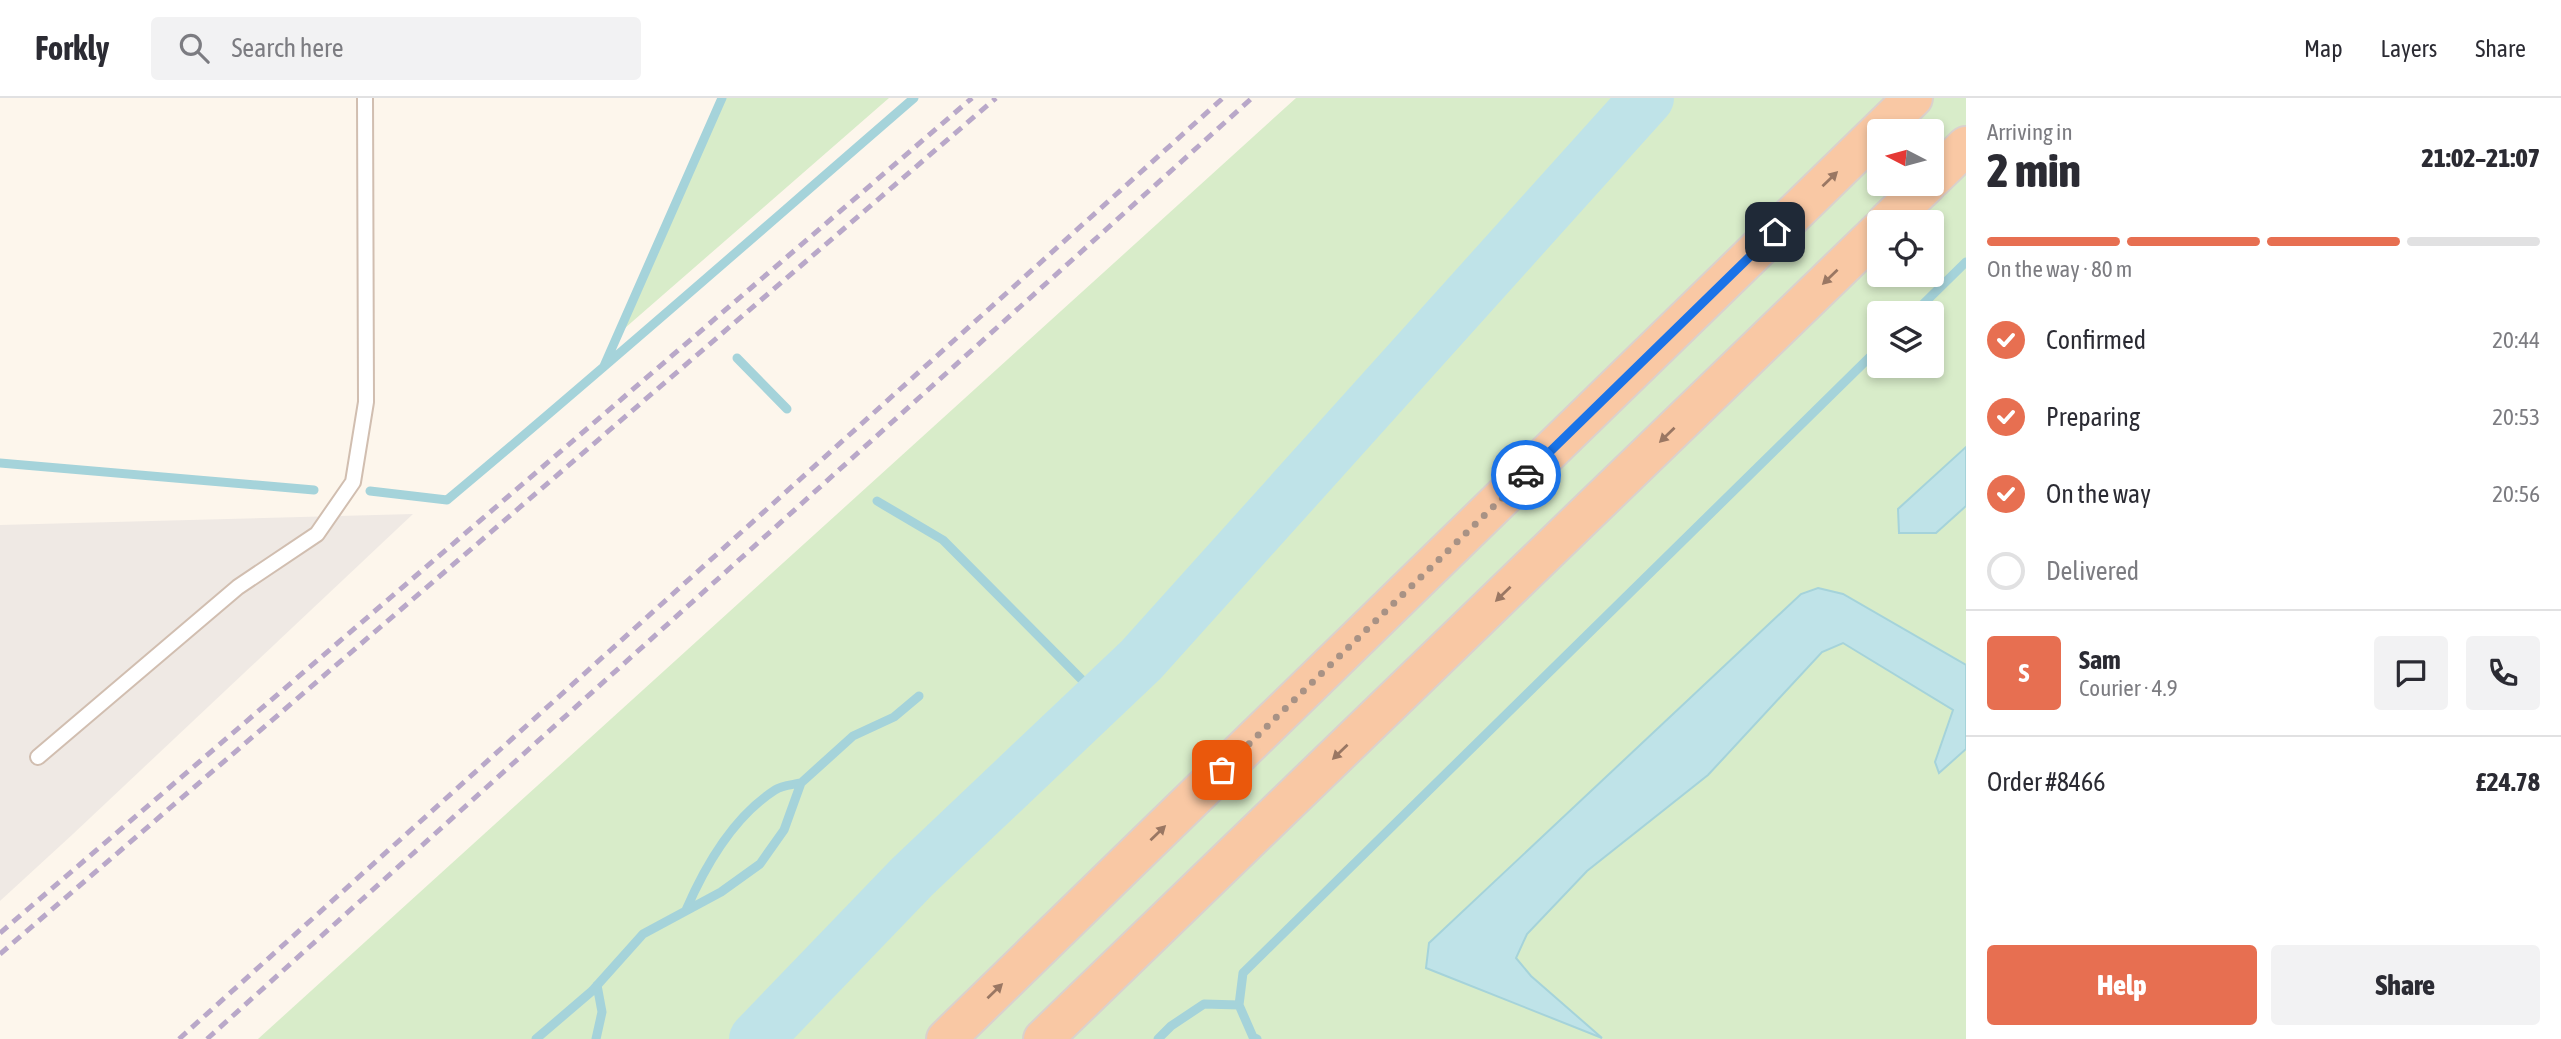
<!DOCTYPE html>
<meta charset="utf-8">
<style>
:root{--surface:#fff;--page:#f2f2f3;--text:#2b2b33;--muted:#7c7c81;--line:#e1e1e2;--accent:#e76f51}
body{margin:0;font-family:"Asap Condensed",sans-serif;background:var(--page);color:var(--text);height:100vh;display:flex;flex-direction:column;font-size:26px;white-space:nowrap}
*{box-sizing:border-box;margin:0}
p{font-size:23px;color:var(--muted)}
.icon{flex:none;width:38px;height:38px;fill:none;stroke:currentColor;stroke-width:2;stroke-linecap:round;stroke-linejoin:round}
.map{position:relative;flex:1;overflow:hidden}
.side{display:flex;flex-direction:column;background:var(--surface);width:595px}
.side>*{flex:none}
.needle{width:46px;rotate:276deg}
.controls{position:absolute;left:1867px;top:21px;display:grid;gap:14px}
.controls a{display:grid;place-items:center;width:77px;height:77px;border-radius:7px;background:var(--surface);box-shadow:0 4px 10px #0003;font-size:35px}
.pin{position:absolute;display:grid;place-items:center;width:60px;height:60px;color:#fff;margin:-30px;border-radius:14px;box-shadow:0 4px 10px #0006}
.courier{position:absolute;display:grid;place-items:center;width:70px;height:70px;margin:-35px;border:5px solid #1a73e8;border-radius:50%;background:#fff;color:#222;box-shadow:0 2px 9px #0007}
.summary em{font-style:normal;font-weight:800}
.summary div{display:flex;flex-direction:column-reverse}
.summary{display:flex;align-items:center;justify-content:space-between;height:119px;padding:0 21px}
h1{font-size:46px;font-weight:800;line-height:52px}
.bar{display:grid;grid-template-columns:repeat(4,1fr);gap:10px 7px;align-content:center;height:84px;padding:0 21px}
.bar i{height:9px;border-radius:5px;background:var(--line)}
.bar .on{background:var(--accent)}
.bar p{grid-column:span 4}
.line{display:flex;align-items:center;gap:18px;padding:0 21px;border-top:2px solid var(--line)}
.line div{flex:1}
.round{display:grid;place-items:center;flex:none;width:74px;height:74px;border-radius:7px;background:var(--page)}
ol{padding:0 21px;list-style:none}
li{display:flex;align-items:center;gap:21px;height:77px}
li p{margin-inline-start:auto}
li .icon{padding:7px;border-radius:50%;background:var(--accent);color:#fff;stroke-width:4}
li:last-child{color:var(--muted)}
li i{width:38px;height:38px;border:4px solid var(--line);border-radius:50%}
.button{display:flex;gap:14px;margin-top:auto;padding:14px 21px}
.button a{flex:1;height:80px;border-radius:7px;background:var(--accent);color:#fff;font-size:28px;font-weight:800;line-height:80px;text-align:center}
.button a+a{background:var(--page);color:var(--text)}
header{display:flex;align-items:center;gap:42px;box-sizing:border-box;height:98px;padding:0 35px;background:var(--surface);border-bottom:2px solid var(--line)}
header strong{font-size:33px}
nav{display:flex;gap:38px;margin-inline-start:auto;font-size:24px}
.search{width:490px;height:63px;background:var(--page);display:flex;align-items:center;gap:18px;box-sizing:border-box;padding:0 24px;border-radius:7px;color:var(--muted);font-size:26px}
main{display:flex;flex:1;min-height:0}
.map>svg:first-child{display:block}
.industrial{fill:#efe9e4}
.green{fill:#d8ecc9;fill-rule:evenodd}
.water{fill:#bfe3e8;stroke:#a5d3da;stroke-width:2}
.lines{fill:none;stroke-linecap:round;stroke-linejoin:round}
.stream{stroke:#a5d3da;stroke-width:9}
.river{stroke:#bfe3e8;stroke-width:54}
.service-casing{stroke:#d1beb0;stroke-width:18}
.trunk-casing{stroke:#dad1cd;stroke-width:42}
.service{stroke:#fff;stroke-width:14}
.trunk{stroke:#f9c8a4;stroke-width:38}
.rail{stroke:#b9a8c9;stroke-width:5;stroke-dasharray:10 7;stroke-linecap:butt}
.oneway{fill:#9a7763}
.done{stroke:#a89285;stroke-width:7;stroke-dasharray:0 12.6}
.route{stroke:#1a73e8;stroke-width:9}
</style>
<header>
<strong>Forkly</strong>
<div class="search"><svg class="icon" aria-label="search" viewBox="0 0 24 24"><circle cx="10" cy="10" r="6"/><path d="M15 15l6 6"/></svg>Search here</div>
<nav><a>Map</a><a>Layers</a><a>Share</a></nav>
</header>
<main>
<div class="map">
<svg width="1966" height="941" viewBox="0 0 1966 941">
<rect width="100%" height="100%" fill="#fdf6ec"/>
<!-- industrial -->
<path class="industrial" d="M 413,416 L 73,736 L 0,803 L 0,427 Z"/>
<!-- green -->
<path class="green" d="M 722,0 L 889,0 L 617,237 Z
M 1296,0 L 1966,0 L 1966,941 L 258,941 ZM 1880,33 L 1932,33 L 1932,86 L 1880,86 ZM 1880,124 L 1932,124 L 1932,177 L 1880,177 ZM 1880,215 L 1932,215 L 1932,268 L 1880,268 Z"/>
<!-- water -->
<path class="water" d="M 1966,349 L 1966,408 L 1936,435 L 1899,435 L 1898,411 Z
M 1818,490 L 1843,496 L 1966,567 L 1966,651 L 1939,675 L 1935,664 L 1953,612 L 1843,545 L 1822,554 L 1708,677 L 1587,773 L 1527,836 L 1516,860 L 1531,878 L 1602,940 L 1426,870 L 1429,845 L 1801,496 Z"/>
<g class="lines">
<!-- stream -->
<path class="stream" d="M 1914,215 L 1966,164
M 737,260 L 787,311
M 604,268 L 722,0
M 0,365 L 314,392
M 370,393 L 447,402 C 605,270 759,134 914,0
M 877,403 L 943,442 L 1101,601
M 686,812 C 705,768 733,719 775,692 C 782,687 792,687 801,685
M 1239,907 L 1243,875 L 1880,249
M 536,941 L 592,893 L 643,836 L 721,794 L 760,766 L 784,732 L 801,685 L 853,638 L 894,619 L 919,598
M 596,941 L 602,914 L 597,887
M 1158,941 L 1171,928 L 1204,906 L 1239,907 L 1253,939 L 1257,941"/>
<!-- river -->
<path class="river" d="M 756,941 L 912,779 L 1141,562 L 1647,0"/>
<defs>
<path id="service" d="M 38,659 L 238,489 L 317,436 L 353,384 L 366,304 L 365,0"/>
<path id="trunk" d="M 1932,81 L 1966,48
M 1887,124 L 1927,86
M 946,941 L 1913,0
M 1043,941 L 1880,132"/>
</defs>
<!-- service casing -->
<use href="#service" class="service-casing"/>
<!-- trunk casing -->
<use href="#trunk" class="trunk-casing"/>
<!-- service -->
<use href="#service" class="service"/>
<!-- trunk -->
<use href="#trunk" class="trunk"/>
<!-- rail -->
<path class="rail" d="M 0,835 L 972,0
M 0,856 L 996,0
M 179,941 L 1223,0
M 207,941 L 1252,0"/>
</g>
<!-- one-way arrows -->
<defs><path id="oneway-solid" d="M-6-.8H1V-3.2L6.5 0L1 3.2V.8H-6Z" transform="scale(1.75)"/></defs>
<g class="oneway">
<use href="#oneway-solid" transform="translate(1830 81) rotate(-44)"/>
<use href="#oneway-solid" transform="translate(1830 179) rotate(136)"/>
<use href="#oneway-solid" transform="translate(1667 337) rotate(136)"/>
<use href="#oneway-solid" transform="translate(1503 496) rotate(136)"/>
<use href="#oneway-solid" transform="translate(1340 654) rotate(136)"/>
<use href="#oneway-solid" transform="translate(1158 735) rotate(-44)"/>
<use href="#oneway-solid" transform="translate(995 893) rotate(-44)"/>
</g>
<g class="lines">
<!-- done -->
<path class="done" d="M 1222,672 L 1526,377"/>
<!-- route -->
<path class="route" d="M 1526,377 L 1775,134"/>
</g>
</svg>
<div class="controls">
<a><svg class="needle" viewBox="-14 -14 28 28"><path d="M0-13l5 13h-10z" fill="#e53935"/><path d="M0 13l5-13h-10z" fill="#7c7c81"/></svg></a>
<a><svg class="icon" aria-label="locate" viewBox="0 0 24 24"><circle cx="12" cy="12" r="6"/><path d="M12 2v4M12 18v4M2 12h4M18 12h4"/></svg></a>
<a><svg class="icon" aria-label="layers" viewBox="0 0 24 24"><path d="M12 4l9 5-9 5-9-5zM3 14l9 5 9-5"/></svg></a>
</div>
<div class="pin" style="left:1222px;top:672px;background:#ea580c"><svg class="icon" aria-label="bag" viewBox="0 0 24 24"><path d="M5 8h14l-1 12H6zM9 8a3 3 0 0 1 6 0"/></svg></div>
<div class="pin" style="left:1775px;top:134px;background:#1f2937"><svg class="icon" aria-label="home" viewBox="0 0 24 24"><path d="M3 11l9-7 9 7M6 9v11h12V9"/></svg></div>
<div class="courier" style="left:1526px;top:377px"><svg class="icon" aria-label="car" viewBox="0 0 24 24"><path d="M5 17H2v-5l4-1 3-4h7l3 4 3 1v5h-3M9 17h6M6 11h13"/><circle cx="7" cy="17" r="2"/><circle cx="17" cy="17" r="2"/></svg></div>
</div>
<section class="side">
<div class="summary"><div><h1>2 min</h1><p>Arriving in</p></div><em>21:02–21:07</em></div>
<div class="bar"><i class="on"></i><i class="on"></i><i class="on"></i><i></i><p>On the way · 80 m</p></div>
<ol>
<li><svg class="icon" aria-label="check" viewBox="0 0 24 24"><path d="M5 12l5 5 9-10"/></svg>Confirmed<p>20:44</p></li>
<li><svg class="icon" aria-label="check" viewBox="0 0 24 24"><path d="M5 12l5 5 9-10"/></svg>Preparing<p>20:53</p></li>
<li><svg class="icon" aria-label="check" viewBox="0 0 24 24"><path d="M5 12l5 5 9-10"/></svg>On the way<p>20:56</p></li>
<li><i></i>Delivered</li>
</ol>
<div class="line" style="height:126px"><b class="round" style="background:var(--accent);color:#fff">S</b><div><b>Sam</b><p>Courier · 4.9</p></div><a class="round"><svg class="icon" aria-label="chat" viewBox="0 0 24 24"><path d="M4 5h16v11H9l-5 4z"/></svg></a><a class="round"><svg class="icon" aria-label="phone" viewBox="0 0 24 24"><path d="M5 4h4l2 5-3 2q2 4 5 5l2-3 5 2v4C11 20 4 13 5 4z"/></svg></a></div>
<div class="line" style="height:91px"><div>Order #8466</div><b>£24.78</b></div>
<div class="button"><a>Help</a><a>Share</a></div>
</section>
</main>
